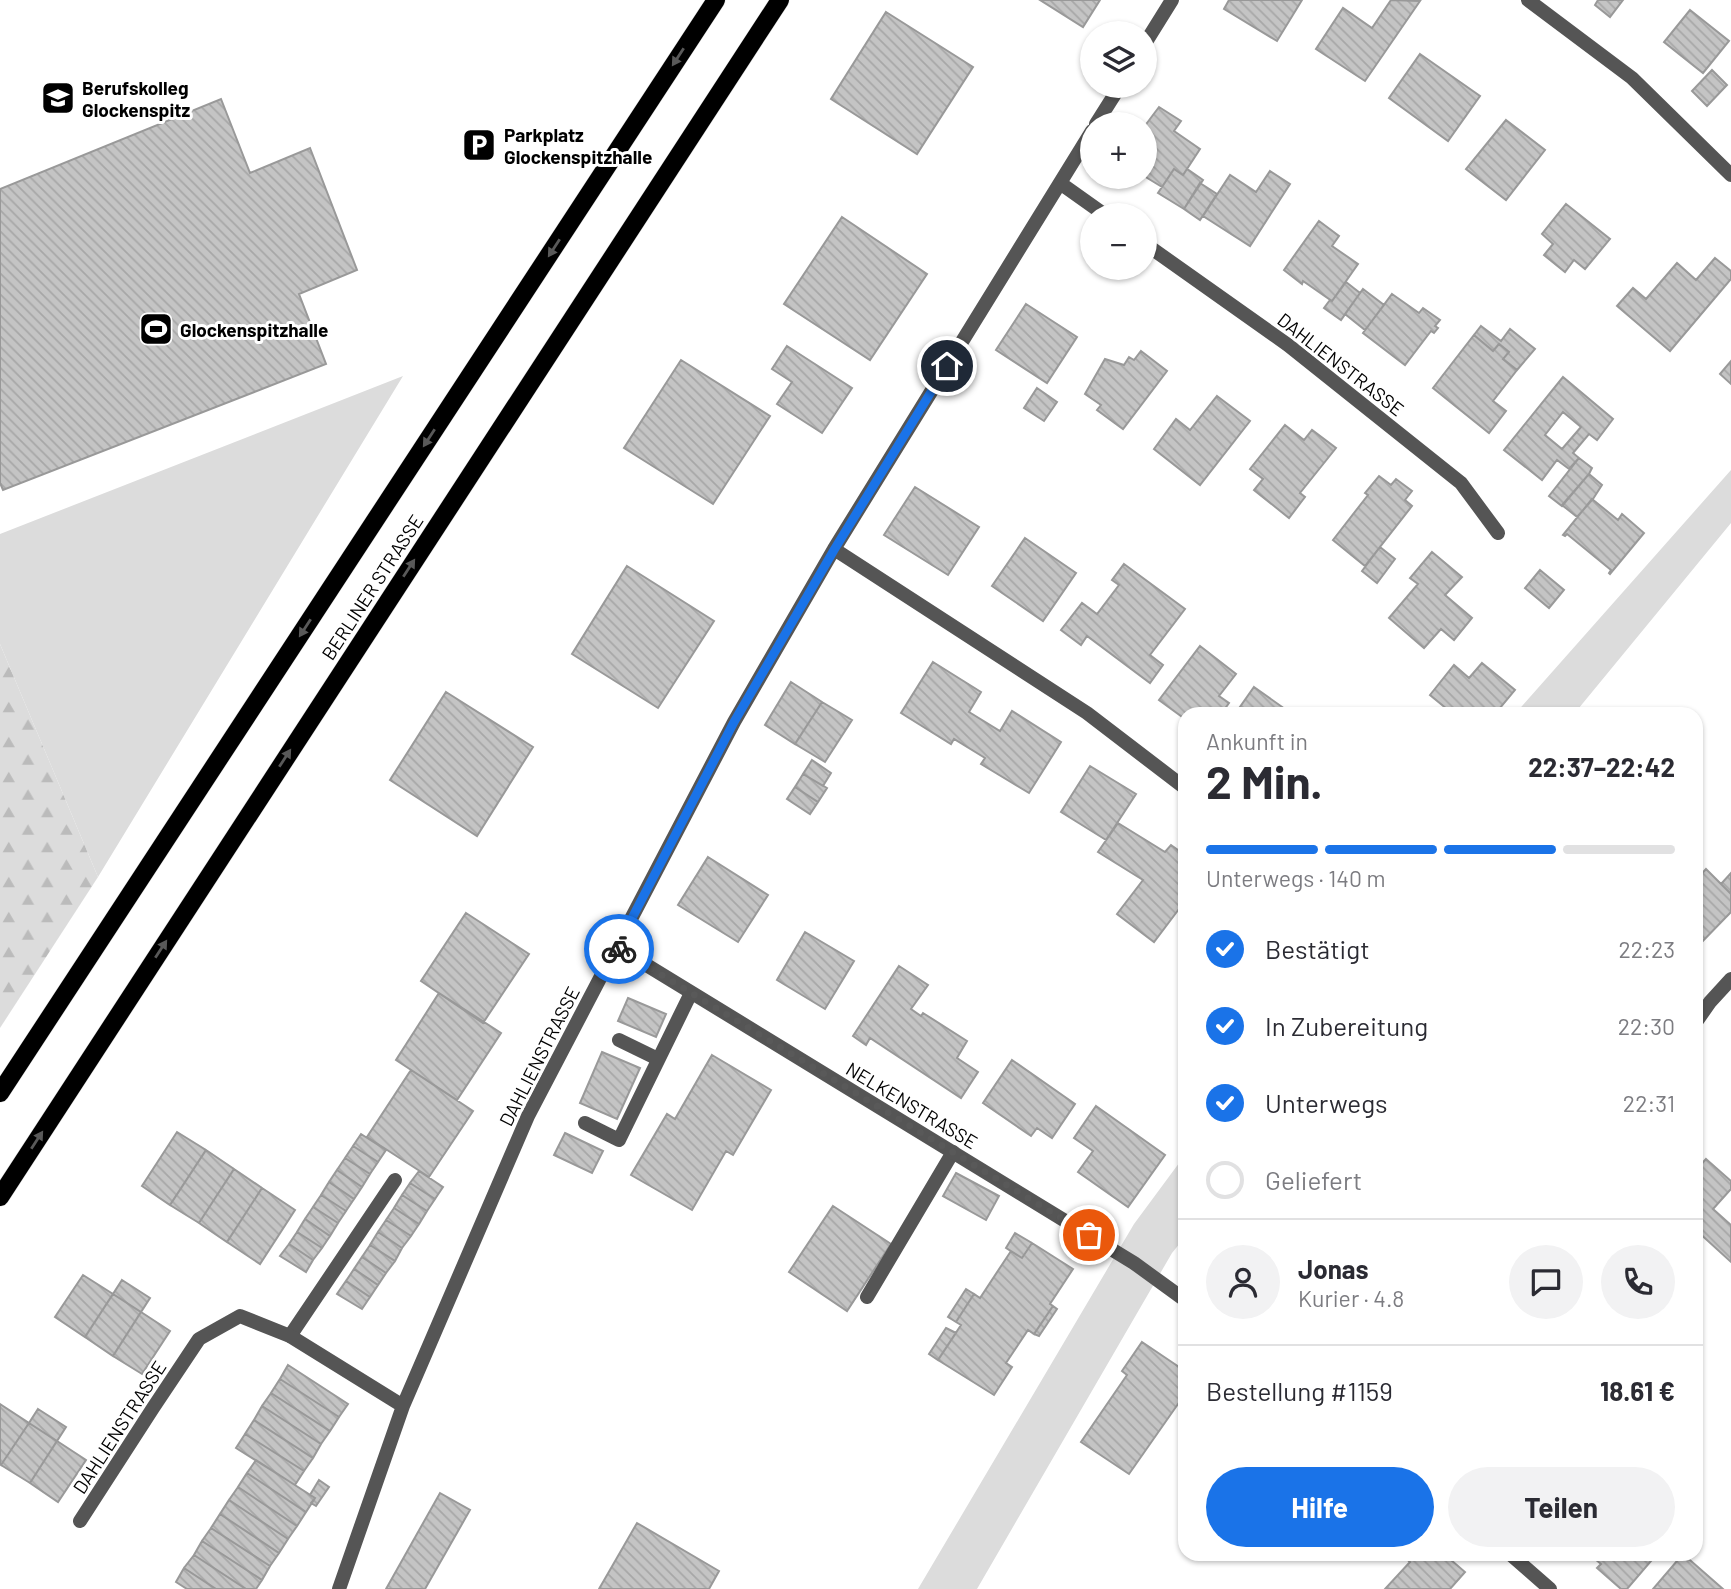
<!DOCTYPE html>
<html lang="de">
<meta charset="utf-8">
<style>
:root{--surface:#fff;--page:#f2f2f3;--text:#2b2b33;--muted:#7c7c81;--line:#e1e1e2;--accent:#1a73e8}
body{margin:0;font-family:Barlow,sans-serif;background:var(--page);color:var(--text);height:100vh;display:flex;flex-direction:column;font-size:26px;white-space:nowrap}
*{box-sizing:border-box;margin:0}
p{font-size:23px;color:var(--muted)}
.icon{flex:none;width:38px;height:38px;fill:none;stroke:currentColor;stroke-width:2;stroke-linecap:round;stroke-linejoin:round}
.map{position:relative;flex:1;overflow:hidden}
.panel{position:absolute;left:1178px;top:707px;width:525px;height:854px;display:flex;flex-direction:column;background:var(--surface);border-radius:21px;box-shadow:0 2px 5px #0004}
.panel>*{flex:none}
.controls{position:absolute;left:1080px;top:21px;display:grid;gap:14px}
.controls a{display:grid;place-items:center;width:77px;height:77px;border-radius:50%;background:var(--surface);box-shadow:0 2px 5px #0004;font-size:35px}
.pin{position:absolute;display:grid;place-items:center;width:60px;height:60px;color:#fff;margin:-30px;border:4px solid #fff;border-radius:50%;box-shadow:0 2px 7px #0007}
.courier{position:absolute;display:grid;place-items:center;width:70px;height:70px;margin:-35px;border:5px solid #1a73e8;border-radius:50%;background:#fff;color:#222;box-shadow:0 2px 9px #0007}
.summary em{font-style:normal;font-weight:700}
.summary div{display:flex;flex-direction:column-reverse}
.summary{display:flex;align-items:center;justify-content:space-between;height:119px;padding:0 28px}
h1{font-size:46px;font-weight:700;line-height:52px}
.bar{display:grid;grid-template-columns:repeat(4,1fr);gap:10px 7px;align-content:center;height:84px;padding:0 28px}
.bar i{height:9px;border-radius:5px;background:var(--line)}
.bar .current{background:var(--accent)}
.bar p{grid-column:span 4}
.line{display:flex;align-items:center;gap:18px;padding:0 28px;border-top:2px solid var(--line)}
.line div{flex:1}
.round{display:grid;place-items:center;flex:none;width:74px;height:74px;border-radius:37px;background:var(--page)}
ol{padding:0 28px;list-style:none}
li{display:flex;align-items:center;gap:21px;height:77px}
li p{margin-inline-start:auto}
li .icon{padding:7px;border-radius:50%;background:var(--accent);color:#fff;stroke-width:4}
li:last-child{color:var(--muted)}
li i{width:38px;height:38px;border:4px solid var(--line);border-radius:50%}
.primary-button{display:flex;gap:14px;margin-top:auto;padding:14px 28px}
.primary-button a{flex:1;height:80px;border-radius:42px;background:var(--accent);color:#fff;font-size:28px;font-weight:700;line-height:80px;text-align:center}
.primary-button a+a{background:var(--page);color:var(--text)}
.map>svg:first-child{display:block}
.grass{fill:#dcdcdc}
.forest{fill:url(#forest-firs)}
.building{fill:url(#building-back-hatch);stroke:#999;stroke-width:2;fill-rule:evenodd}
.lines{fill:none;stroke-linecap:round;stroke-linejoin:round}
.primary-casing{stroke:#dbdbdb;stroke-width:19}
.service{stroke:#555;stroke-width:14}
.minor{stroke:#555;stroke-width:14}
.primary{stroke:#000;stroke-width:18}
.oneway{fill:#595959}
.done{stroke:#595959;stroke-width:7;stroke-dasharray:0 12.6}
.route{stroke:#1a73e8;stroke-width:9}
.labels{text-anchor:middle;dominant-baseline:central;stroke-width:6;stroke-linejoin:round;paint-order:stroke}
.poi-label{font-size:19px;font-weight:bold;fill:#000;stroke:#fff;text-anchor:start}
.street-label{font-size:19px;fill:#000;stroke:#fff}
</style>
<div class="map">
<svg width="1731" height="1589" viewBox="0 0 1731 1589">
<defs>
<pattern id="forest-firs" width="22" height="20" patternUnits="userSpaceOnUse" patternTransform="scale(1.75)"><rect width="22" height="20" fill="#dcdcdc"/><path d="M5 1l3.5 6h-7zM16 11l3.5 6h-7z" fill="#bbb"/></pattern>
<pattern id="building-back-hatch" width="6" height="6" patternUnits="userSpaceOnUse" patternTransform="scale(1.75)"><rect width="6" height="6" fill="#c4c4c4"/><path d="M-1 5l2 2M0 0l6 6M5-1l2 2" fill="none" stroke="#a7a7a7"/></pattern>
</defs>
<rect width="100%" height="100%" fill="#fff"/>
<!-- grass -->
<path class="grass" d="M 403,376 L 98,877 L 0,644 L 0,534 Z
M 1731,470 L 1731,523 L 1574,714 L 1515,714 Z
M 1185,1155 L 1185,1237 L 1172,1253 L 977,1589 L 918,1589 L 1134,1224 Z"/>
<!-- forest -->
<path class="forest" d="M 0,644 L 98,877 L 0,1028 Z"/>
<!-- building -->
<path class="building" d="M 1040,0 L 1100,0 L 1083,27 Z
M 1229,0 L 1302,0 L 1277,41 L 1224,9 Z
M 1391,0 L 1420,1 L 1365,81 L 1316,49 L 1343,8 L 1372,28 Z
M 1598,0 L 1623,0 L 1610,17 L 1595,5 Z
M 1690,10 L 1729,41 L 1703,73 L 1664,42 Z
M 886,12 L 973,67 L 917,154 L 831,99 Z
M 1420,54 L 1480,96 L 1448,141 L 1389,98 Z
M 1712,70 L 1727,85 L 1707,106 L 1692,91 Z
M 221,99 L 250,173 L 310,148 L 357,270 L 299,294 L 326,364 L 3,490 L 0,483 L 0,189 Z
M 1159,107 L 1181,121 L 1174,131 L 1200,149 L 1183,175 L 1174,169 L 1162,187 L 1144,176 L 1144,127 Z
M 1506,120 L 1545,150 L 1506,200 L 1466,169 Z
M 1174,169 L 1183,175 L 1187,169 L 1203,180 L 1184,209 L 1158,193 Z
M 1270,171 L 1290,184 L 1250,246 L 1203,216 L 1230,175 L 1256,192 Z
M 1200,183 L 1217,194 L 1200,220 L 1184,209 Z
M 1566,204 L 1610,239 L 1585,269 L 1574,260 L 1565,272 L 1544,255 L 1553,244 L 1542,234 Z
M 842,217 L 927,274 L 870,360 L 784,304 Z
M 1319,221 L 1339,236 L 1332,246 L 1358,264 L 1332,301 L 1303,281 L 1302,284 L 1284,270 Z
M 1715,258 L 1731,271 L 1731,279 L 1670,351 L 1617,306 L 1633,288 L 1646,299 L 1677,263 L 1696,280 Z
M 1346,282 L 1360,293 L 1341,320 L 1324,308 L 1330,300 L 1332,301 Z
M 1363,289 L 1384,305 L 1365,330 L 1345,314 Z
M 1392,294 L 1419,313 L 1423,308 L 1440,320 L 1435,326 L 1438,328 L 1434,333 L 1431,331 L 1405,365 L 1363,333 Z
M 1026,304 L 1077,337 L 1047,383 L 996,350 Z
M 1481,326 L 1501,341 L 1510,329 L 1535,349 L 1517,370 L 1503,359 L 1509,352 L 1499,344 L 1493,351 L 1474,335 Z
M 1474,335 L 1493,351 L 1499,344 L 1509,352 L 1503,359 L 1517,370 L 1493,401 L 1506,411 L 1489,433 L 1433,388 Z
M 787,346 L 852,388 L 822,433 L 777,404 L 792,382 L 772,369 Z
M 1141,351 L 1167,371 L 1123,429 L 1097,410 L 1101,405 L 1085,394 L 1105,359 L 1124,365 L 1129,357 L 1134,360 Z
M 681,360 L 770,416 L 713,504 L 624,448 Z
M 1731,361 L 1731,384 L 1720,374 Z
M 1563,377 L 1613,419 L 1597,440 L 1589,434 L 1573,453 L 1579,458 L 1569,469 L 1557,460 L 1542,480 L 1504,450 ZM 1563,412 L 1581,427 L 1562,449 L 1545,435 Z
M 1037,388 L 1057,402 L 1044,421 L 1024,408 Z
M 1217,396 L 1250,421 L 1200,485 L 1154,449 L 1176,419 L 1190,430 Z
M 1285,425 L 1304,440 L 1312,430 L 1336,448 L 1300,493 L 1305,497 L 1289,518 L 1254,490 L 1263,479 L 1250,469 Z
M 1579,458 L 1592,468 L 1589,474 L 1562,506 L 1549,496 Z
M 1589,474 L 1602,485 L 1593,499 L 1577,517 L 1562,505 Z
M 1379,476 L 1391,485 L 1396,479 L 1412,491 L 1405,500 L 1412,506 L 1365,566 L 1333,540 L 1368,495 L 1365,493 Z
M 915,487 L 979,527 L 948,575 L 884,535 Z
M 1592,499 L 1618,520 L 1622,514 L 1644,533 L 1610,574 L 1609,573 L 1611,570 L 1567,534 L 1565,536 L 1563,535 Z
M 1025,538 L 1076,573 L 1043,621 L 992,586 Z
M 1380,547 L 1395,559 L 1377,583 L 1362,571 Z
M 1432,552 L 1462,577 L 1445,595 L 1472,618 L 1454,640 L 1441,629 L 1424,648 L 1389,618 L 1418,584 L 1410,578 Z
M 1124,564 L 1185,609 L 1150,655 L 1163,665 L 1150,683 L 1087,636 L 1081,645 L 1061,630 L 1082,603 L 1097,614 L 1119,585 L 1112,580 Z
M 627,566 L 714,621 L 658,708 L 572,654 Z
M 1540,570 L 1564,590 L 1549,608 L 1525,588 Z
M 1200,646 L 1236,674 L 1219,696 L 1229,703 L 1221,714 L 1185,714 L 1185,719 L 1159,700 Z
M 933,662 L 981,692 L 969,712 L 1000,731 L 1012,711 L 1061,742 L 1029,793 L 981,764 L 985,758 L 954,739 L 951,744 L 901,713 Z
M 1482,663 L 1515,690 L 1495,714 L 1453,714 L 1430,695 L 1454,665 L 1469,678 Z
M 791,682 L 822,702 L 795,744 L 765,725 Z
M 1254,687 L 1292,714 L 1235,714 Z
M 446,692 L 533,747 L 477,836 L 390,780 Z
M 822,702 L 852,720 L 825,762 L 795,744 Z
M 812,760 L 831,773 L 823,786 L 803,774 Z
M 1090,766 L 1136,794 L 1106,840 L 1061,812 Z
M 803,774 L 827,788 L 818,802 L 795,787 Z
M 795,787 L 818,802 L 810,814 L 787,799 Z
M 1118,823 L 1165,852 L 1171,845 L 1185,855 L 1185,907 L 1182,905 L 1154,942 L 1117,914 L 1143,880 L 1098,852 Z
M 708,857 L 768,895 L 738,942 L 678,905 Z
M 1706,869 L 1731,894 L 1731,912 L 1696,948 L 1696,880 Z
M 1731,873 L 1731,894 L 1721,884 Z
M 466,913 L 529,954 L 483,1023 L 421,981 Z
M 805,932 L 854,961 L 825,1009 L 777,980 Z
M 899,966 L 928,985 L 911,1009 L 921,1016 L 923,1013 L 967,1041 L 957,1058 L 978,1072 L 961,1098 L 870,1038 L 866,1045 L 853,1036 Z
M 439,993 L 501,1033 L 457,1100 L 396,1060 Z
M 628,998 L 666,1014 L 656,1037 L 618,1021 Z
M 602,1052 L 640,1068 L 617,1119 L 580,1103 Z
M 712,1055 L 771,1090 L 733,1155 L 726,1151 L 692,1210 L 631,1175 L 667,1114 L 675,1119 Z
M 1012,1060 L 1075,1104 L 1052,1138 L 1037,1128 L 1031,1136 L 983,1103 Z
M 411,1070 L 473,1111 L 429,1177 L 367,1137 Z
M 1096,1106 L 1165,1155 L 1128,1207 L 1078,1172 L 1093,1151 L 1074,1138 Z
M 177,1132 L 206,1150 L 170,1205 L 142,1186 Z
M 565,1133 L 603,1151 L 592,1173 L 554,1155 Z
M 361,1134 L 386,1150 L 378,1162 L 353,1146 Z
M 353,1146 L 378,1162 L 370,1174 L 345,1158 Z
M 206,1150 L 234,1169 L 199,1223 L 170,1205 Z
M 345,1158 L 370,1174 L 362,1187 L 337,1170 Z
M 1706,1159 L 1731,1181 L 1731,1189 L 1713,1209 L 1731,1225 L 1731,1262 L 1696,1230 L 1696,1170 Z
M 234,1169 L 262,1188 L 227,1242 L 199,1223 Z
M 337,1170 L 362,1187 L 354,1199 L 329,1182 Z
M 419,1171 L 443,1187 L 435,1199 L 410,1183 Z
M 956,1173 L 999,1196 L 986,1220 L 943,1196 Z
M 329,1182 L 354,1199 L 346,1211 L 321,1195 Z
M 410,1183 L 435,1199 L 427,1211 L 402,1195 Z
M 262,1188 L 295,1210 L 260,1264 L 227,1242 Z
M 321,1195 L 346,1211 L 338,1223 L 313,1207 Z
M 402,1195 L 427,1211 L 419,1224 L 394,1208 Z
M 833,1206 L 891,1244 L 847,1311 L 789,1272 Z
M 313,1207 L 338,1223 L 330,1236 L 305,1219 Z
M 394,1208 L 419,1224 L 411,1236 L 386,1220 Z
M 305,1219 L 330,1236 L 322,1248 L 297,1232 Z
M 386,1220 L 411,1236 L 402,1248 L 378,1232 Z
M 297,1232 L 322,1248 L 313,1260 L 289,1244 Z
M 378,1232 L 402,1248 L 395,1261 L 370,1245 Z
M 1015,1233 L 1032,1243 L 1022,1258 L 1006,1248 Z
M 1032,1243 L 1073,1269 L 1050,1304 L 1053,1306 L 1034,1334 L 1028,1330 L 1006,1363 L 1012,1367 L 994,1395 L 938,1360 L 961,1325 L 956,1322 L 974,1294 L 980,1298 L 1011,1251 L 1022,1258 Z
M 289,1244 L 313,1260 L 306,1272 L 280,1256 Z
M 370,1245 L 395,1261 L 386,1273 L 362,1257 Z
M 362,1257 L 386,1273 L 378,1285 L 354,1269 Z
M 354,1269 L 378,1285 L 370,1297 L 346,1281 Z
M 83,1275 L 113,1294 L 85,1337 L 55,1317 Z
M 122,1280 L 150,1298 L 141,1312 L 113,1294 Z
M 346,1281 L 370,1297 L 362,1309 L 337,1294 Z
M 966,1289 L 974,1294 L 956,1322 L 948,1317 Z
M 113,1294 L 141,1312 L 113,1356 L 85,1337 Z
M 1053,1306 L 1057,1309 L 1039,1336 L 1034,1334 Z
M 141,1312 L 170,1331 L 142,1374 L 113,1356 Z
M 946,1328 L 956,1333 L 938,1360 L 929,1354 Z
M 1142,1342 L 1185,1371 L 1185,1394 L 1129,1474 L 1081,1442 L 1127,1375 L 1122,1371 Z
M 288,1365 L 348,1404 L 339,1417 L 280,1379 Z
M 280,1379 L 339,1417 L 330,1431 L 271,1393 Z
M 271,1393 L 330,1431 L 321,1444 L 262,1406 Z
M 0,1404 L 29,1423 L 1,1465 L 0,1464 Z
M 262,1406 L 321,1444 L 313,1458 L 254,1420 Z
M 38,1409 L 66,1427 L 57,1441 L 29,1423 Z
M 254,1420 L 313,1458 L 304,1471 L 245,1434 Z
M 29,1423 L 57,1441 L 30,1483 L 1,1465 Z
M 245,1434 L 304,1471 L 295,1485 L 236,1448 Z
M 57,1441 L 86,1460 L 58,1502 L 30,1483 Z
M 256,1460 L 315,1498 L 306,1512 L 247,1473 Z
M 247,1473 L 306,1512 L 297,1526 L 238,1487 Z
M 319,1480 L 329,1487 L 316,1506 L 311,1503 L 315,1498 L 310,1495 Z
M 238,1487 L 297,1526 L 288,1539 L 229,1500 Z
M 440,1493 L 470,1510 L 425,1589 L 386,1589 Z
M 229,1500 L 288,1539 L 279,1553 L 220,1514 Z
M 220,1514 L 279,1553 L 270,1566 L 211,1528 Z
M 637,1523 L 719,1571 L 709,1589 L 599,1589 Z
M 211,1528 L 270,1566 L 262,1580 L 202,1541 Z
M 202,1541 L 262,1580 L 256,1589 L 246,1589 L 194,1555 Z
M 1401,1554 L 1444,1554 L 1465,1572 L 1450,1589 L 1385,1589 L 1410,1562 Z
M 1589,1554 L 1657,1554 L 1627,1589 L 1621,1589 L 1597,1568 L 1601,1564 Z
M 1683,1554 L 1723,1589 L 1653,1589 Z
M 194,1555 L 246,1589 L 216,1589 L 184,1568 Z
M 184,1568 L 216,1589 L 187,1589 L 176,1582 Z"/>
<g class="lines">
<defs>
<path id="primary" d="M 0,1093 L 716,0
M 0,1197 L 780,0"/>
</defs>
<!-- primary casing -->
<use href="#primary" class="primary-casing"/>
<!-- service -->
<path class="service" d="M 619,1040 L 658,1059
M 585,1123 L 619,1140 L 691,993
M 867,1297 L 953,1152
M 290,1336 L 395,1180"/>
<!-- minor -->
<path class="minor" d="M 1528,0 L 1632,78 L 1731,175
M 1144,45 L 1172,0
M 1096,124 L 1120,86
M 1060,183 L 1105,215
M 1144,243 L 1288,345 L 1461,483 L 1498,533
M 834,549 L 1087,713 L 1185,788
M 617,947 L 1134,1263 L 1185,1300
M 1696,1022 L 1710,1002 L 1731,979
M 80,1521 L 153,1408 L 199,1339 L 240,1316 L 290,1336 L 403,1406
M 1510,1554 L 1550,1589
M 339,1589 L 403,1406 L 528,1116 L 734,722 L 834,549 L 1092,131"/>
<!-- primary -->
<use href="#primary" class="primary"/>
</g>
<!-- one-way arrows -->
<defs><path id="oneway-solid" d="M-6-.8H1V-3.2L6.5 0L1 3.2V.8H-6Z" transform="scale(1.75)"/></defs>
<g class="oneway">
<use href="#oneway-solid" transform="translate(678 57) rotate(123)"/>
<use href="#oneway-solid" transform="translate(554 248) rotate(123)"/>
<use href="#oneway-solid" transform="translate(429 438) rotate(123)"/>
<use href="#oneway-solid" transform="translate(409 568) rotate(-57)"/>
<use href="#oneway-solid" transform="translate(305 628) rotate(123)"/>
<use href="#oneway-solid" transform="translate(285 758) rotate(-57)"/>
<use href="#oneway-solid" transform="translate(161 949) rotate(-57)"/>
<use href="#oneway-solid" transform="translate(37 1140) rotate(-57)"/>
</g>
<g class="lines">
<!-- done -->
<path class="done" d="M 619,949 L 1089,1235"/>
<!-- route -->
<path class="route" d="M 619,949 L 617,947 L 734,722 L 834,550 L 947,366"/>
</g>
<!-- icons -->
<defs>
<symbol id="school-square" viewBox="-11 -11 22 22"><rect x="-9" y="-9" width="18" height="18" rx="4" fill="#000" stroke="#fff"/><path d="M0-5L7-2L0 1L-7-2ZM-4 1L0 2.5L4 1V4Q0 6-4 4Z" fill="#fff"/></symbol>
<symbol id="parking-square" viewBox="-11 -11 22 22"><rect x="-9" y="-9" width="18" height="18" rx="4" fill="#000" stroke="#fff"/><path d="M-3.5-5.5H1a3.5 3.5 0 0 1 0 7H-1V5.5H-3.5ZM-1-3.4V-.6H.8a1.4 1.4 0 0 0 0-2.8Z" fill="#fff"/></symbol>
<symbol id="stadium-square" viewBox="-11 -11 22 22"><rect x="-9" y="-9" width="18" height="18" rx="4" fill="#000" stroke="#fff"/><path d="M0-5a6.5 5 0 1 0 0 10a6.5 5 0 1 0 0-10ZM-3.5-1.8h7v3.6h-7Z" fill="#fff"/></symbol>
</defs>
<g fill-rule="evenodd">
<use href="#school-square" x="39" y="79" width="38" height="38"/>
<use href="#parking-square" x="460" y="126" width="38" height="38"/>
<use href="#stadium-square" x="137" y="310" width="38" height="38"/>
</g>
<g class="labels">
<!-- poi labels -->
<g class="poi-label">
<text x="82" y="87">Berufskolleg<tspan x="82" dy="22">Glockenspitz</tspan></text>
<text x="504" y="134">Parkplatz<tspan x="504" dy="22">Glockenspitzhalle</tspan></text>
<text x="180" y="329">Glockenspitzhalle</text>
</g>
<!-- street labels -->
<g class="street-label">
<text transform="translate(1341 364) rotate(38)">DAHLIENSTRASSE</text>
<text transform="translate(372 587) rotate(-57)">BERLINER STRASSE</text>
<text transform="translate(539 1056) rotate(-63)">DAHLIENSTRASSE</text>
<text transform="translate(912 1105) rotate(31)">NELKENSTRASSE</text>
<text transform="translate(119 1427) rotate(-57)">DAHLIENSTRASSE</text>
</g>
</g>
</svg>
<div class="controls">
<a><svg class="icon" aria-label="layers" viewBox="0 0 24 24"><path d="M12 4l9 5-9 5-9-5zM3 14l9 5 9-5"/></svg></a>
<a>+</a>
<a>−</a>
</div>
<div class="pin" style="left:1089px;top:1235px;background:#ea580c"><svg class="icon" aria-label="bag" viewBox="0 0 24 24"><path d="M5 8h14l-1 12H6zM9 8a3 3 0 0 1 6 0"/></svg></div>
<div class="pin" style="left:947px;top:366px;background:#1f2937"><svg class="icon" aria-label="home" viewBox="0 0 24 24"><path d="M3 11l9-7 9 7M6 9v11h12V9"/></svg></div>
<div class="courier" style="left:619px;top:949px"><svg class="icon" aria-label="bike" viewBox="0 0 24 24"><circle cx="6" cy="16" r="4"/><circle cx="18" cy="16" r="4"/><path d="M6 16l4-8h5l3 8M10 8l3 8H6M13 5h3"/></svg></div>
<section class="panel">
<div class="summary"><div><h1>2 Min.</h1><p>Ankunft in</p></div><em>22:37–22:42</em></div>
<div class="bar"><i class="current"></i><i class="current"></i><i class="current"></i><i></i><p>Unterwegs · 140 m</p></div>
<ol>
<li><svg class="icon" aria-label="check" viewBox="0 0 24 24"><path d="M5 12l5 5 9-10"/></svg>Bestätigt<p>22:23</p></li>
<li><svg class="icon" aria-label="check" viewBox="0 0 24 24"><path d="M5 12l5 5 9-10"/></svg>In Zubereitung<p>22:30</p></li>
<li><svg class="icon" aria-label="check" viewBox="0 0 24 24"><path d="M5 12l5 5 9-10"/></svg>Unterwegs<p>22:31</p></li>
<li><i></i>Geliefert</li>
</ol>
<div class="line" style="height:126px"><a class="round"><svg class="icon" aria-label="person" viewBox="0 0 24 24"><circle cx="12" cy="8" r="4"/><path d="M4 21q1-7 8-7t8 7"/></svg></a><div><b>Jonas</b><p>Kurier · 4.8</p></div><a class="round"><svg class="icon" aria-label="chat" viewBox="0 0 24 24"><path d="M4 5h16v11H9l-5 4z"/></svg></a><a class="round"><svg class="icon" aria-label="phone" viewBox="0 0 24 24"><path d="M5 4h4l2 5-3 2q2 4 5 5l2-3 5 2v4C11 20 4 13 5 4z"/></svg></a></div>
<div class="line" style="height:91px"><div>Bestellung #1159</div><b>18.61 €</b></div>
<div class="primary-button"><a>Hilfe</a><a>Teilen</a></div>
</section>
</div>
